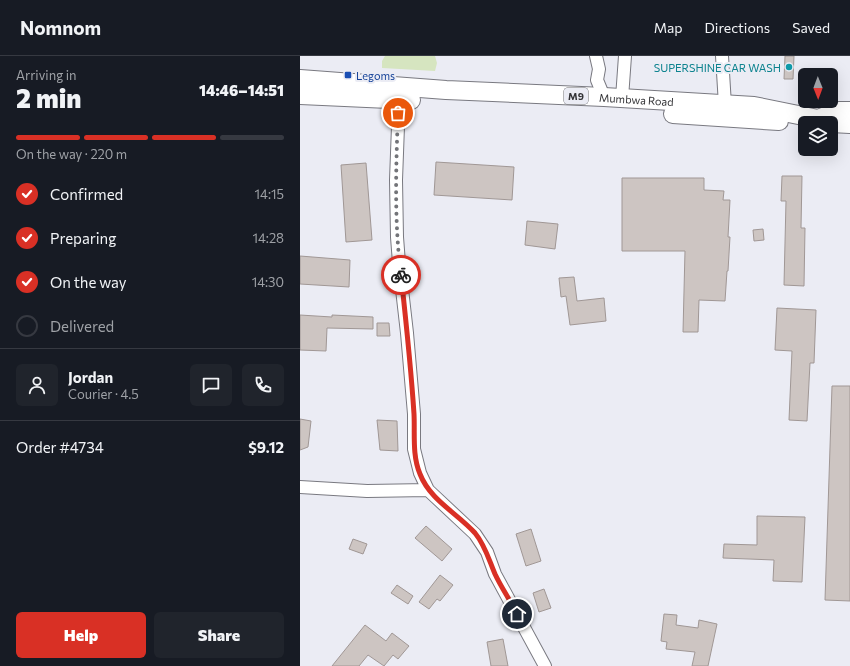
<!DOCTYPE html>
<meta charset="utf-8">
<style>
:root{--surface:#171b24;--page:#20242c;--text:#f1f3f6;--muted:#9ea1a6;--line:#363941;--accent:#d93025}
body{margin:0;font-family:Commissioner,sans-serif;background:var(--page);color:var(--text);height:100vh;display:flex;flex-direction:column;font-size:15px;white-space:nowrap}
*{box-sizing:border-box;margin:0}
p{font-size:13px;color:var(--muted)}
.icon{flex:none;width:22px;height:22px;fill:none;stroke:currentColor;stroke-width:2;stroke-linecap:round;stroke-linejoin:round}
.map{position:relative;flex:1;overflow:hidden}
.sheet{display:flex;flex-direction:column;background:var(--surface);width:300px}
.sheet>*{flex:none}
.needle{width:26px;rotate:179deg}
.tools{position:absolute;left:498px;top:12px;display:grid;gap:8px}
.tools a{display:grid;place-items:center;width:40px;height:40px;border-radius:6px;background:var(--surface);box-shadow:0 4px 16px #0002;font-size:20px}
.pin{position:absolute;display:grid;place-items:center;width:34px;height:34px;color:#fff;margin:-17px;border:2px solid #fff;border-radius:50%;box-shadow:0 1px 4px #0007}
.courier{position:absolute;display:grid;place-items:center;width:40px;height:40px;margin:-20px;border:3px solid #d93025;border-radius:50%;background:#fff;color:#222;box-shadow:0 1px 5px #0007}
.headline em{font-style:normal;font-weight:800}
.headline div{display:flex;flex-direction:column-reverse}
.headline{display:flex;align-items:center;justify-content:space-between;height:68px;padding:0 16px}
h1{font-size:26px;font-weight:800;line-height:30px}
.bar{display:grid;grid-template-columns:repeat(4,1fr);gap:6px 4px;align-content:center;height:48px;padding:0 16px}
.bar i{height:5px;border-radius:3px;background:var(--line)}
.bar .on{background:var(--accent)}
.bar p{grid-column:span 4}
.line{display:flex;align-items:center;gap:10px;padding:0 16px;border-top:1px solid var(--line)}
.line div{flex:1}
.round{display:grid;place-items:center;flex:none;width:42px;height:42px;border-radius:6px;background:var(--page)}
ol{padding:0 16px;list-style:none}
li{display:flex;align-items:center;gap:12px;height:44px}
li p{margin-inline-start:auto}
li .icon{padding:4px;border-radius:50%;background:var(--accent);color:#fff;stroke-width:4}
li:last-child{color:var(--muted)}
li i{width:22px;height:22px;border:2px solid var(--line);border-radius:50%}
.button{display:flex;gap:8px;margin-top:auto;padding:8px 16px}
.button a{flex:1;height:46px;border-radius:6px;background:var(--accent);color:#fff;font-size:16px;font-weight:800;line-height:46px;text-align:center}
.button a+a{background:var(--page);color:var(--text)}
header{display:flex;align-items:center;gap:24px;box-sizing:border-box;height:56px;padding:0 20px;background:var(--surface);border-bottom:1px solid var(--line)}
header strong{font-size:19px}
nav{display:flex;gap:22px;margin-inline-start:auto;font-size:14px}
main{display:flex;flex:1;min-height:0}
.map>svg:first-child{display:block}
.green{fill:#d6e5c0}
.building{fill:#cdc5c2;stroke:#a09795}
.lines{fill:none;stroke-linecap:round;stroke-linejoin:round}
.minor-casing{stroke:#797980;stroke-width:14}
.primary-casing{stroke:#797980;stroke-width:20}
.minor{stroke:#fff;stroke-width:12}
.primary{stroke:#fff;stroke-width:18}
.done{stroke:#737478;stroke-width:4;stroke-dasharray:0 7.2}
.route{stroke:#d93025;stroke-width:5}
.culture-dot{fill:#0f9aa8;stroke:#ebecf4;stroke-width:1.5}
.transit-dot{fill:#1a4fb4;stroke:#ebecf4;stroke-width:1.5}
.labels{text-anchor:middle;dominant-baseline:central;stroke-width:4;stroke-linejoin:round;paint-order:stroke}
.shield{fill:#ebecf4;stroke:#6a6a6f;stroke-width:1}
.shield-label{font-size:10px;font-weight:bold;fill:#333336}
.culture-label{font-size:11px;fill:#0d838f;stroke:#ebecf4;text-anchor:end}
.transit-label{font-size:11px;fill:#164399;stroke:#ebecf4;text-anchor:start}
.street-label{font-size:11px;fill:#333336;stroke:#ebecf4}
</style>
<header>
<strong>Nomnom</strong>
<nav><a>Map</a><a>Directions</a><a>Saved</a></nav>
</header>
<main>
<section class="sheet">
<div class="headline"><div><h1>2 min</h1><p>Arriving in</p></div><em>14:46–14:51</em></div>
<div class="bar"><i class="on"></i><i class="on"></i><i class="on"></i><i></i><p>On the way · 220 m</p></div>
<ol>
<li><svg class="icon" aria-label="check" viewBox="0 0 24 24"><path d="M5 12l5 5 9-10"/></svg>Confirmed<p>14:15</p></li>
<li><svg class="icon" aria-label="check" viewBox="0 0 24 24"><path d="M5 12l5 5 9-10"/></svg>Preparing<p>14:28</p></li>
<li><svg class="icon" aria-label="check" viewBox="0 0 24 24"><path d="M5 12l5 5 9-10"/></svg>On the way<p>14:30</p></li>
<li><i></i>Delivered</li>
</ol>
<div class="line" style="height:72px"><a class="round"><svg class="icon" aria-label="person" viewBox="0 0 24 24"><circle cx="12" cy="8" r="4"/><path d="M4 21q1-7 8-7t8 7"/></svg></a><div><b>Jordan</b><p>Courier · 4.5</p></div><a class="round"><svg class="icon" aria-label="chat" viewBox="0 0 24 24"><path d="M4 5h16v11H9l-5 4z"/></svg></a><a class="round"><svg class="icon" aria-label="phone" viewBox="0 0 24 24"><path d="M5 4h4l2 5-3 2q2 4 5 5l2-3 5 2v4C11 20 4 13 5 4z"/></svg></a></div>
<div class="line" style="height:52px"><div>Order #4734</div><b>$9.12</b></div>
<div class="button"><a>Help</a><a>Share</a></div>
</section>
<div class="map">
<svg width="550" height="610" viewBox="0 0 550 610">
<rect width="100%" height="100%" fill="#ebecf4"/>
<!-- green -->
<path class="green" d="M 85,0 L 135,0 L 137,7 L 135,15 L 82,12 L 82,5 Z"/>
<!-- building -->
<path class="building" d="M 485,0 L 494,0 L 493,23 L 484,23 Z
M 136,106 L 214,111 L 212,144 L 134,139 Z
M 66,107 L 72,184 L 46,186 L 41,109 Z
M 482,120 L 502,120 L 501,172 L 505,172 L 504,230 L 484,229 L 486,145 L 481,145 Z
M 322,122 L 404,122 L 404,134 L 424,135 L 423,144 L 430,144 L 428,181 L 430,181 L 428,215 L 427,215 L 425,245 L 399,244 L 398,276 L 383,276 L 385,195 L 322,195 Z
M 227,165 L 258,168 L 255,193 L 225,189 Z
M 463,173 L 464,184 L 454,185 L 453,174 Z
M 0,200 L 50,204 L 49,231 L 0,228 Z
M 274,221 L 277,245 L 304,242 L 306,265 L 270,269 L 266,240 L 261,241 L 259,222 Z
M 477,252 L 516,254 L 514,307 L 510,307 L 507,365 L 489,364 L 492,295 L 475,294 Z
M 0,259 L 32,261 L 32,259 L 73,261 L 73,273 L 27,272 L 26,295 L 0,294 Z
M 77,267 L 89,267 L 90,280 L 77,280 Z
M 532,330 L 550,330 L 550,545 L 525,544 Z
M 0,363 L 11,365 L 8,391 L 0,394 Z
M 77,364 L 97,365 L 98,395 L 80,394 Z
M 457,460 L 505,461 L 502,526 L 473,525 L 474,504 L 423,502 L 424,488 L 457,489 Z
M 126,470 L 152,493 L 142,505 L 115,482 Z
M 231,473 L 241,505 L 226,510 L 216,478 Z
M 53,483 L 67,488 L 63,498 L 49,493 Z
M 140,519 L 153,529 L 140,545 L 137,543 L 129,553 L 119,546 Z
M 97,529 L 113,540 L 108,548 L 91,537 Z
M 244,533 L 251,552 L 239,556 L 233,537 Z
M 364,558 L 377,559 L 376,569 L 398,572 L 399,564 L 417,568 L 408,610 L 392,610 L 395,596 L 366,593 L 367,586 L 361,585 Z
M 65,569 L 86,585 L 92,577 L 109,590 L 98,603 L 93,599 L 84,610 L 68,599 L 59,610 L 32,610 Z
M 203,583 L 208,610 L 191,610 L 187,586 Z"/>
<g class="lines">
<defs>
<path id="minor" d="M 296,0 L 299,13 L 297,24 L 304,41
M 422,0 L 425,49
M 322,42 L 325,0
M 99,43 L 96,124 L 97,181 L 99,207 L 107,277 L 114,358 L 114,393 L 120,417 L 128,434 L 175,478 L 187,496 L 195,518 L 245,610
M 0,431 L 67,435 L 128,434"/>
<g id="primary">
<path id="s1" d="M 0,23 L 146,34 L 304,41 L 454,50 L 518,63 L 539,55 L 550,55"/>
<path d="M 0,39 L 111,44"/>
<path d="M 373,58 L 479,65"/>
<path d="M 531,67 L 550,68"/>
</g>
</defs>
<!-- minor casing -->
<use href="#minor" class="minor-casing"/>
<!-- primary casing -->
<use href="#primary" class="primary-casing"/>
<!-- minor -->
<use href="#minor" class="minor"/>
<!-- primary -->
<use href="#primary" class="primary"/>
</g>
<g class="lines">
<!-- done -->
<path class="done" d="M 98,57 C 96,111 94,165 101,219"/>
<!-- route -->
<path class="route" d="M 101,219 C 106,265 111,311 114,358 C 115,378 112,399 120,418 C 130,444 157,457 175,477 C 185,489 189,504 195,518 C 201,531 210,544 217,558"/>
</g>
<!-- markers -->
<circle class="culture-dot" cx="489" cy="11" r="4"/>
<rect class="transit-dot" x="44" y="15" width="8" height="8" rx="2"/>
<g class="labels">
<!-- shield labels -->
<rect class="shield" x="264" y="32" width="24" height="16" rx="3"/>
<g class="shield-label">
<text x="276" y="40">M9</text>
</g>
<!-- culture labels -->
<g class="culture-label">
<text x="481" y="11">SUPERSHINE CAR WASH</text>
</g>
<!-- transit labels -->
<g class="transit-label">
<text x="56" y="19">Legoms</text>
</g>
<!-- street labels -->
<g class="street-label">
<text stroke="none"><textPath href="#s1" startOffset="337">Mumbwa Road</textPath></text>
</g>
</g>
</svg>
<div class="tools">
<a><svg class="needle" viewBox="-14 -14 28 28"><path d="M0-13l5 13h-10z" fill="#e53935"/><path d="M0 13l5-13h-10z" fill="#9ea1a6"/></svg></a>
<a><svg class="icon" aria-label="layers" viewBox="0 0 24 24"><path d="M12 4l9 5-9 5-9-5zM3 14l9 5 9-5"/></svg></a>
</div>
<div class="pin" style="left:98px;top:57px;background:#ea580c"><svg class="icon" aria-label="bag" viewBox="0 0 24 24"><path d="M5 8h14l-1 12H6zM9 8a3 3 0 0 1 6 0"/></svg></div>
<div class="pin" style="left:217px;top:558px;background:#1f2937"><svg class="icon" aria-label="home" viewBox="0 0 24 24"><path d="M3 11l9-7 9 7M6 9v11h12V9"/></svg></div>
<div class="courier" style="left:101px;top:219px"><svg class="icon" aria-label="bike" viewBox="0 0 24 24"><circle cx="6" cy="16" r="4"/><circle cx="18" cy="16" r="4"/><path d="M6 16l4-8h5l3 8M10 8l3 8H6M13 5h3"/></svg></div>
</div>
</main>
